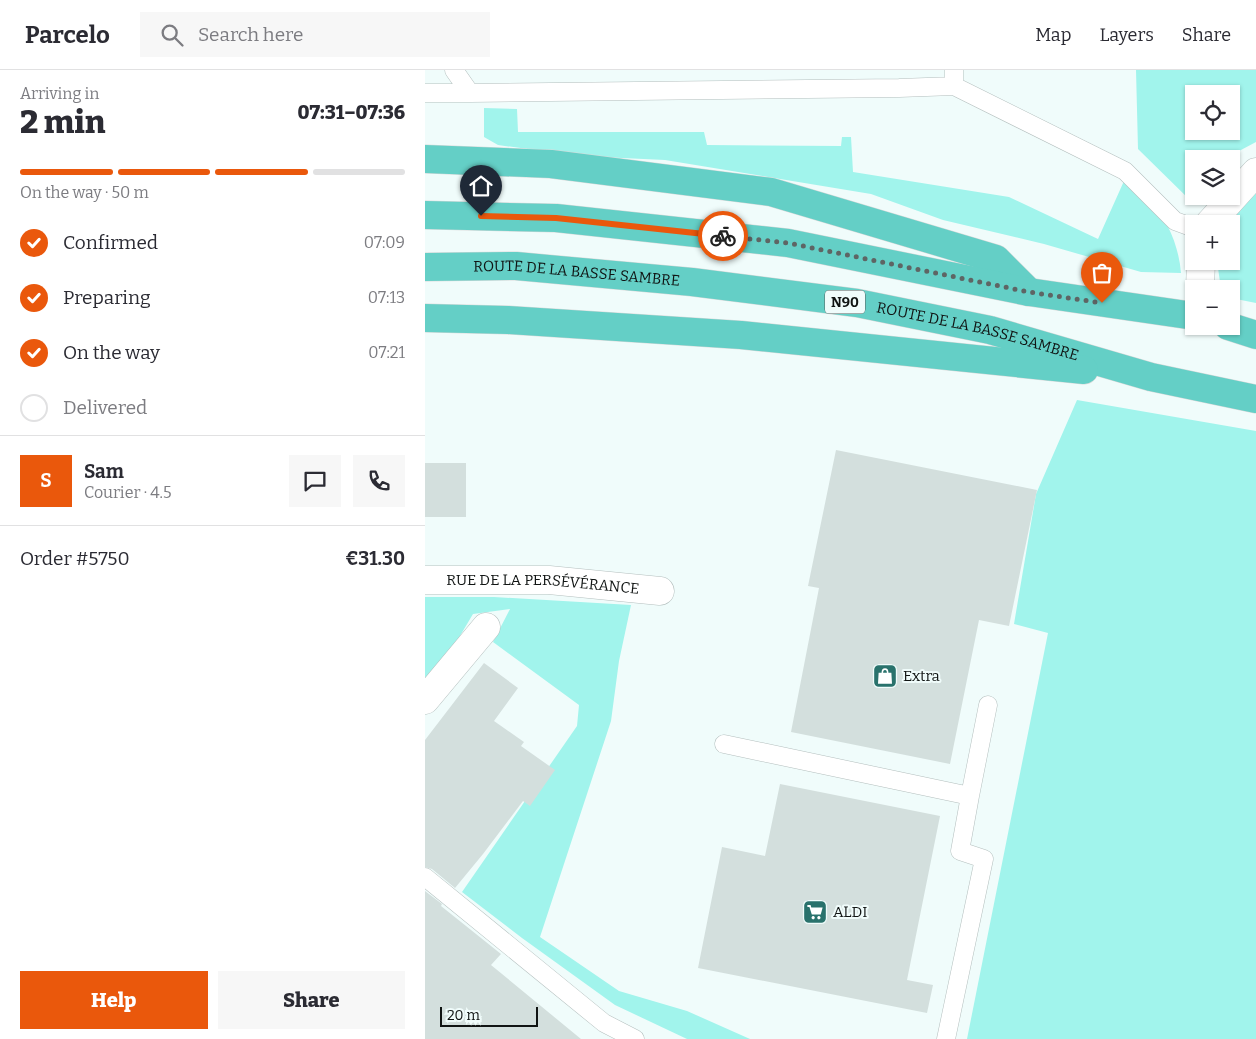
<!DOCTYPE html>
<meta charset="utf-8">
<style>
:root{--surface:#fff;--page:#f7f7f7;--text:#2b2b33;--muted:#7c7c81;--line:#e1e1e2;--accent:#ea580c}
body{margin:0;font-family:Bitter,serif;background:var(--page);color:var(--text);height:100vh;display:flex;flex-direction:column;font-size:19px;white-space:nowrap}
*{box-sizing:border-box;margin:0}
p{font-size:16px;color:var(--muted)}
.icon{flex:none;width:28px;height:28px;fill:none;stroke:currentColor;stroke-width:2;stroke-linecap:round;stroke-linejoin:round}
.map{position:relative;flex:1;overflow:hidden}
.details{display:flex;flex-direction:column;background:var(--surface);width:425px}
.details>*{flex:none}
.buttons{position:absolute;left:760px;top:15px;display:grid;gap:10px}
.buttons a{display:grid;place-items:center;width:55px;height:55px;border-radius:0px;background:var(--surface);box-shadow:0 1px 4px #0004;font-size:25px}
.scale{position:absolute;left:15px;bottom:12px;width:98px;box-sizing:border-box;padding-left:5px;border:2px solid #101413;border-top:0;font-size:14px;line-height:18px;white-space:nowrap;color:#101413;-webkit-text-stroke:4px #f0fcfb;paint-order:stroke}
.pin{position:absolute;display:grid;place-items:center;width:42px;height:42px;color:#fff;margin:-51px -21px;border-radius:50% 50% 50% 0;rotate:-45deg;box-shadow:0 0 5px #0007}
.pin .icon{rotate:45deg}
.courier{position:absolute;display:grid;place-items:center;width:50px;height:50px;margin:-25px;border:4px solid #ea580c;border-radius:50%;background:#fff;color:#222;box-shadow:0 1px 6px #0007}
.overview em{font-style:normal;font-weight:800}
.overview div{display:flex;flex-direction:column-reverse}
.overview{display:flex;align-items:center;justify-content:space-between;height:85px;padding:0 20px}
h1{font-size:32px;font-weight:800;line-height:38px}
.bar{display:grid;grid-template-columns:repeat(4,1fr);gap:8px 5px;align-content:center;height:60px;padding:0 20px}
.bar i{height:6px;border-radius:4px;background:var(--line)}
.bar .active{background:var(--accent)}
.bar p{grid-column:span 4}
.line{display:flex;align-items:center;gap:12px;padding:0 20px;border-top:1px solid var(--line)}
.line div{flex:1}
.round{display:grid;place-items:center;flex:none;width:52px;height:52px;border-radius:0px;background:var(--page)}
ol{padding:0 20px;list-style:none}
li{display:flex;align-items:center;gap:15px;height:55px}
li p{margin-inline-start:auto}
li .icon{padding:5px;border-radius:50%;background:var(--accent);color:#fff;stroke-width:4}
li:last-child{color:var(--muted)}
li i{width:28px;height:28px;border:2px solid var(--line);border-radius:50%}
.primary-button{display:flex;gap:10px;margin-top:auto;padding:10px 20px}
.primary-button a{flex:1;height:58px;border-radius:0px;background:var(--accent);color:#fff;font-size:20px;font-weight:800;line-height:58px;text-align:center}
.primary-button a+a{background:var(--page);color:var(--text)}
header{display:flex;align-items:center;gap:30px;box-sizing:border-box;height:70px;padding:0 25px;background:var(--surface);border-bottom:1px solid var(--line)}
header strong{font-size:24px}
nav{display:flex;gap:28px;margin-inline-start:auto;font-size:18px}
.search{width:350px;height:45px;background:var(--page);display:flex;align-items:center;gap:12px;box-sizing:border-box;padding:0 18px;border-radius:0px;color:var(--muted);font-size:19px}
main{display:flex;flex:1;min-height:0}
.map>svg:first-child{display:block}
.green{fill:#a1f4ec;fill-rule:evenodd}
.building{fill:#d3dfdd}
.lines{fill:none;stroke-linecap:round;stroke-linejoin:round}
.service-casing{stroke:#b4bfbe;stroke-width:19}
.minor-casing{stroke:#b4bfbe;stroke-width:29}
.trunk-casing{stroke:#d9d9d9;stroke-width:29}
.service{stroke:#fff;stroke-width:18}
.minor{stroke:#fff;stroke-width:28}
.trunk{stroke:#64cfc6;stroke-width:28}
.done{stroke:#5e6564;stroke-width:5;stroke-dasharray:0 9}
.route{stroke:#ea580c;stroke-width:6}
.labels{text-anchor:middle;dominant-baseline:central;stroke-width:4;stroke-linejoin:round;paint-order:stroke}
.shield{fill:#f0fcfb;stroke:#535a59;stroke-width:1}
.shield-label{font-size:14px;font-weight:bold;fill:#101413}
.street-label{font-size:15px;fill:#101413;stroke:#f0fcfb}
.poi-label{font-size:15px;fill:#101413;stroke:#f0fcfb;text-anchor:start}
</style>
<header>
<strong>Parcelo</strong>
<div class="search"><svg class="icon" aria-label="search" viewBox="0 0 24 24"><circle cx="10" cy="10" r="6"/><path d="M15 15l6 6"/></svg>Search here</div>
<nav><a>Map</a><a>Layers</a><a>Share</a></nav>
</header>
<main>
<section class="details">
<div class="overview"><div><h1>2 min</h1><p>Arriving in</p></div><em>07:31–07:36</em></div>
<div class="bar"><i class="active"></i><i class="active"></i><i class="active"></i><i></i><p>On the way · 50 m</p></div>
<ol>
<li><svg class="icon" aria-label="check" viewBox="0 0 24 24"><path d="M5 12l5 5 9-10"/></svg>Confirmed<p>07:09</p></li>
<li><svg class="icon" aria-label="check" viewBox="0 0 24 24"><path d="M5 12l5 5 9-10"/></svg>Preparing<p>07:13</p></li>
<li><svg class="icon" aria-label="check" viewBox="0 0 24 24"><path d="M5 12l5 5 9-10"/></svg>On the way<p>07:21</p></li>
<li><i></i>Delivered</li>
</ol>
<div class="line" style="height:90px"><b class="round" style="background:var(--accent);color:#fff">S</b><div><b>Sam</b><p>Courier · 4.5</p></div><a class="round"><svg class="icon" aria-label="chat" viewBox="0 0 24 24"><path d="M4 5h16v11H9l-5 4z"/></svg></a><a class="round"><svg class="icon" aria-label="phone" viewBox="0 0 24 24"><path d="M5 4h4l2 5-3 2q2 4 5 5l2-3 5 2v4C11 20 4 13 5 4z"/></svg></a></div>
<div class="line" style="height:65px"><div>Order #5750</div><b>€31.30</b></div>
<div class="primary-button"><a>Help</a><a>Share</a></div>
</section>
<div class="map">
<svg width="831" height="969" viewBox="0 0 831 969">
<rect width="100%" height="100%" fill="#f0fcfb"/>
<!-- green -->
<path class="green" d="M 711,0 L 831,0 L 831,72 L 799,89 L 769,89 L 769,126 L 773,126 L 769,134 L 713,79 ZM 769,24 L 806,24 L 806,61 L 769,61 Z
M 59,38 L 92,39 L 93,62 L 279,62 L 282,75 L 416,76 L 417,67 L 426,67 L 428,102 L 584,127 L 673,169 L 699,111 C 707,117 718,123 725,130 C 743,150 754,177 756,203 L 716,202 L 619,174 L 518,150 L 446,124 L 240,90 L 154,86 L 73,75 L 59,67 Z
M 831,118 L 831,233 L 806,228 L 806,219 L 798,219 L 795,212 L 792,191 L 806,191 L 806,154 L 797,154 Z
M 652,330 L 831,361 L 831,969 L 542,969 L 623,563 L 589,554 L 611,424 Z
M 0,527 L 69,527 L 206,535 L 194,591 L 186,651 L 115,867 L 194,921 L 262,941 L 325,969 L 262,969 L 190,935 L 97,868 L 37,822 L 152,656 L 154,635 L 68,572 L 85,539 L 48,544 L 26,581 L 0,613 Z"/>
<!-- building -->
<path class="building" d="M 411,380 L 612,420 L 584,556 L 554,550 L 525,694 L 366,662 L 394,518 L 383,516 Z
M 0,393 L 41,393 L 41,447 L 0,447 Z
M 59,593 L 93,618 L 69,651 L 99,672 L 96,676 L 130,700 L 105,736 L 98,731 L 58,784 L 30,818 L 7,799 L 0,797 L 0,670 Z
M 355,714 L 515,746 L 482,910 L 508,915 L 502,943 L 273,898 L 297,777 L 340,786 Z
M 0,821 L 17,834 L 16,836 L 76,884 L 66,895 L 156,969 L 0,969 Z"/>
<g class="lines">
<defs>
<path id="service" d="M 29,0 L 45,23 L 474,18 L 529,16
M 529,0 L 529,16 L 700,101 L 750,151 L 769,158
M 0,23 L 45,23
M 299,674 L 545,726 L 563,635
M 0,807 L 179,953 L 210,969
M 521,969 L 559,789 L 535,781 L 545,726"/>
<g id="minor">
<path d="M 784,154 L 831,102"/>
<path d="M 775,219 L 776,191"/>
<path id="s1" d="M 0,510 L 124,510 L 235,521"/>
<path d="M 0,630 L 61,557"/>
</g>
<g id="trunk">
<path d="M 0,89 L 126,94 L 346,122 L 571,189 L 604,222"/>
<path d="M 0,145 L 131,148 L 363,173 L 604,222 L 769,246"/>
<path id="s2" d="M 0,197 L 91,196 L 267,212 L 432,233 L 565,260 L 726,307 L 831,329"/>
<path d="M 0,248 L 83,250 L 316,265 L 659,300"/>
<path d="M 803,256 L 831,265"/>
</g>
</defs>
<!-- service casing -->
<use href="#service" class="service-casing"/>
<!-- minor casing -->
<use href="#minor" class="minor-casing"/>
<!-- trunk casing -->
<use href="#trunk" class="trunk-casing"/>
<!-- service -->
<use href="#service" class="service"/>
<!-- minor -->
<use href="#minor" class="minor"/>
<!-- trunk -->
<use href="#trunk" class="trunk"/>
</g>
<g class="lines">
<!-- done -->
<path class="done" d="M 298,166 L 363,173 L 604,222 L 677,233"/>
<!-- route -->
<path class="route" d="M 56,146 L 131,148 L 298,166"/>
</g>
<!-- icons -->
<defs>
<symbol id="shop-square" viewBox="-11 -11 22 22"><rect x="-9" y="-9" width="18" height="18" rx="4" fill="#29726c" stroke="#f0fcfb"/><path d="M-5-2.5h2.3a2.7 3.5 0 0 1 5.4 0H5L5.5 6h-11ZM-1.5-2.5h3a1.5 2.3 0 0 0-3 0Z" fill="#fff"/></symbol>
<symbol id="supermarket-square" viewBox="-11 -11 22 22"><rect x="-9" y="-9" width="18" height="18" rx="4" fill="#29726c" stroke="#f0fcfb"/><path d="M-6-5.5h2.5l.6 2H6L4.5 2H-2.5L-4.4-4H-6ZM-1.5 3.2a1.3 1.3 0 1 0 .1 0ZM3 3.2a1.3 1.3 0 1 0 .1 0Z" fill="#fff"/></symbol>
</defs>
<g fill-rule="evenodd">
<use href="#shop-square" x="446" y="592" width="28" height="28"/>
<use href="#supermarket-square" x="376" y="828" width="28" height="28"/>
</g>
<g class="labels">
<!-- shield labels -->
<rect class="shield" x="400" y="220.5" width="40" height="23" rx="4"/>
<g class="shield-label">
<text x="420" y="232">N90</text>
</g>
<!-- street labels -->
<g class="street-label">
<text stroke="none"><textPath href="#s2" startOffset="152">ROUTE DE LA BASSE SAMBRE</textPath></text>
<text stroke="none"><textPath href="#s2" startOffset="558">ROUTE DE LA BASSE SAMBRE</textPath></text>
<text stroke="none"><textPath href="#s1" startOffset="118">RUE DE LA PERSÉVÉRANCE</textPath></text>
</g>
<!-- poi labels -->
<g class="poi-label">
<text x="478" y="606">Extra</text>
<text x="408" y="842">ALDI</text>
</g>
</g>
</svg>
<div class="buttons">
<a><svg class="icon" aria-label="locate" viewBox="0 0 24 24"><circle cx="12" cy="12" r="6"/><path d="M12 2v4M12 18v4M2 12h4M18 12h4"/></svg></a>
<a><svg class="icon" aria-label="layers" viewBox="0 0 24 24"><path d="M12 4l9 5-9 5-9-5zM3 14l9 5 9-5"/></svg></a>
<a>+</a>
<a>−</a>
</div>
<div class="scale">20 m</div>
<div class="pin" style="left:677px;top:233px;background:#ea580c"><svg class="icon" aria-label="bag" viewBox="0 0 24 24"><path d="M5 8h14l-1 12H6zM9 8a3 3 0 0 1 6 0"/></svg></div>
<div class="pin" style="left:56px;top:146px;background:#1f2937"><svg class="icon" aria-label="home" viewBox="0 0 24 24"><path d="M3 11l9-7 9 7M6 9v11h12V9"/></svg></div>
<div class="courier" style="left:298px;top:166px"><svg class="icon" aria-label="bike" viewBox="0 0 24 24"><circle cx="6" cy="16" r="4"/><circle cx="18" cy="16" r="4"/><path d="M6 16l4-8h5l3 8M10 8l3 8H6M13 5h3"/></svg></div>
</div>
</main>
